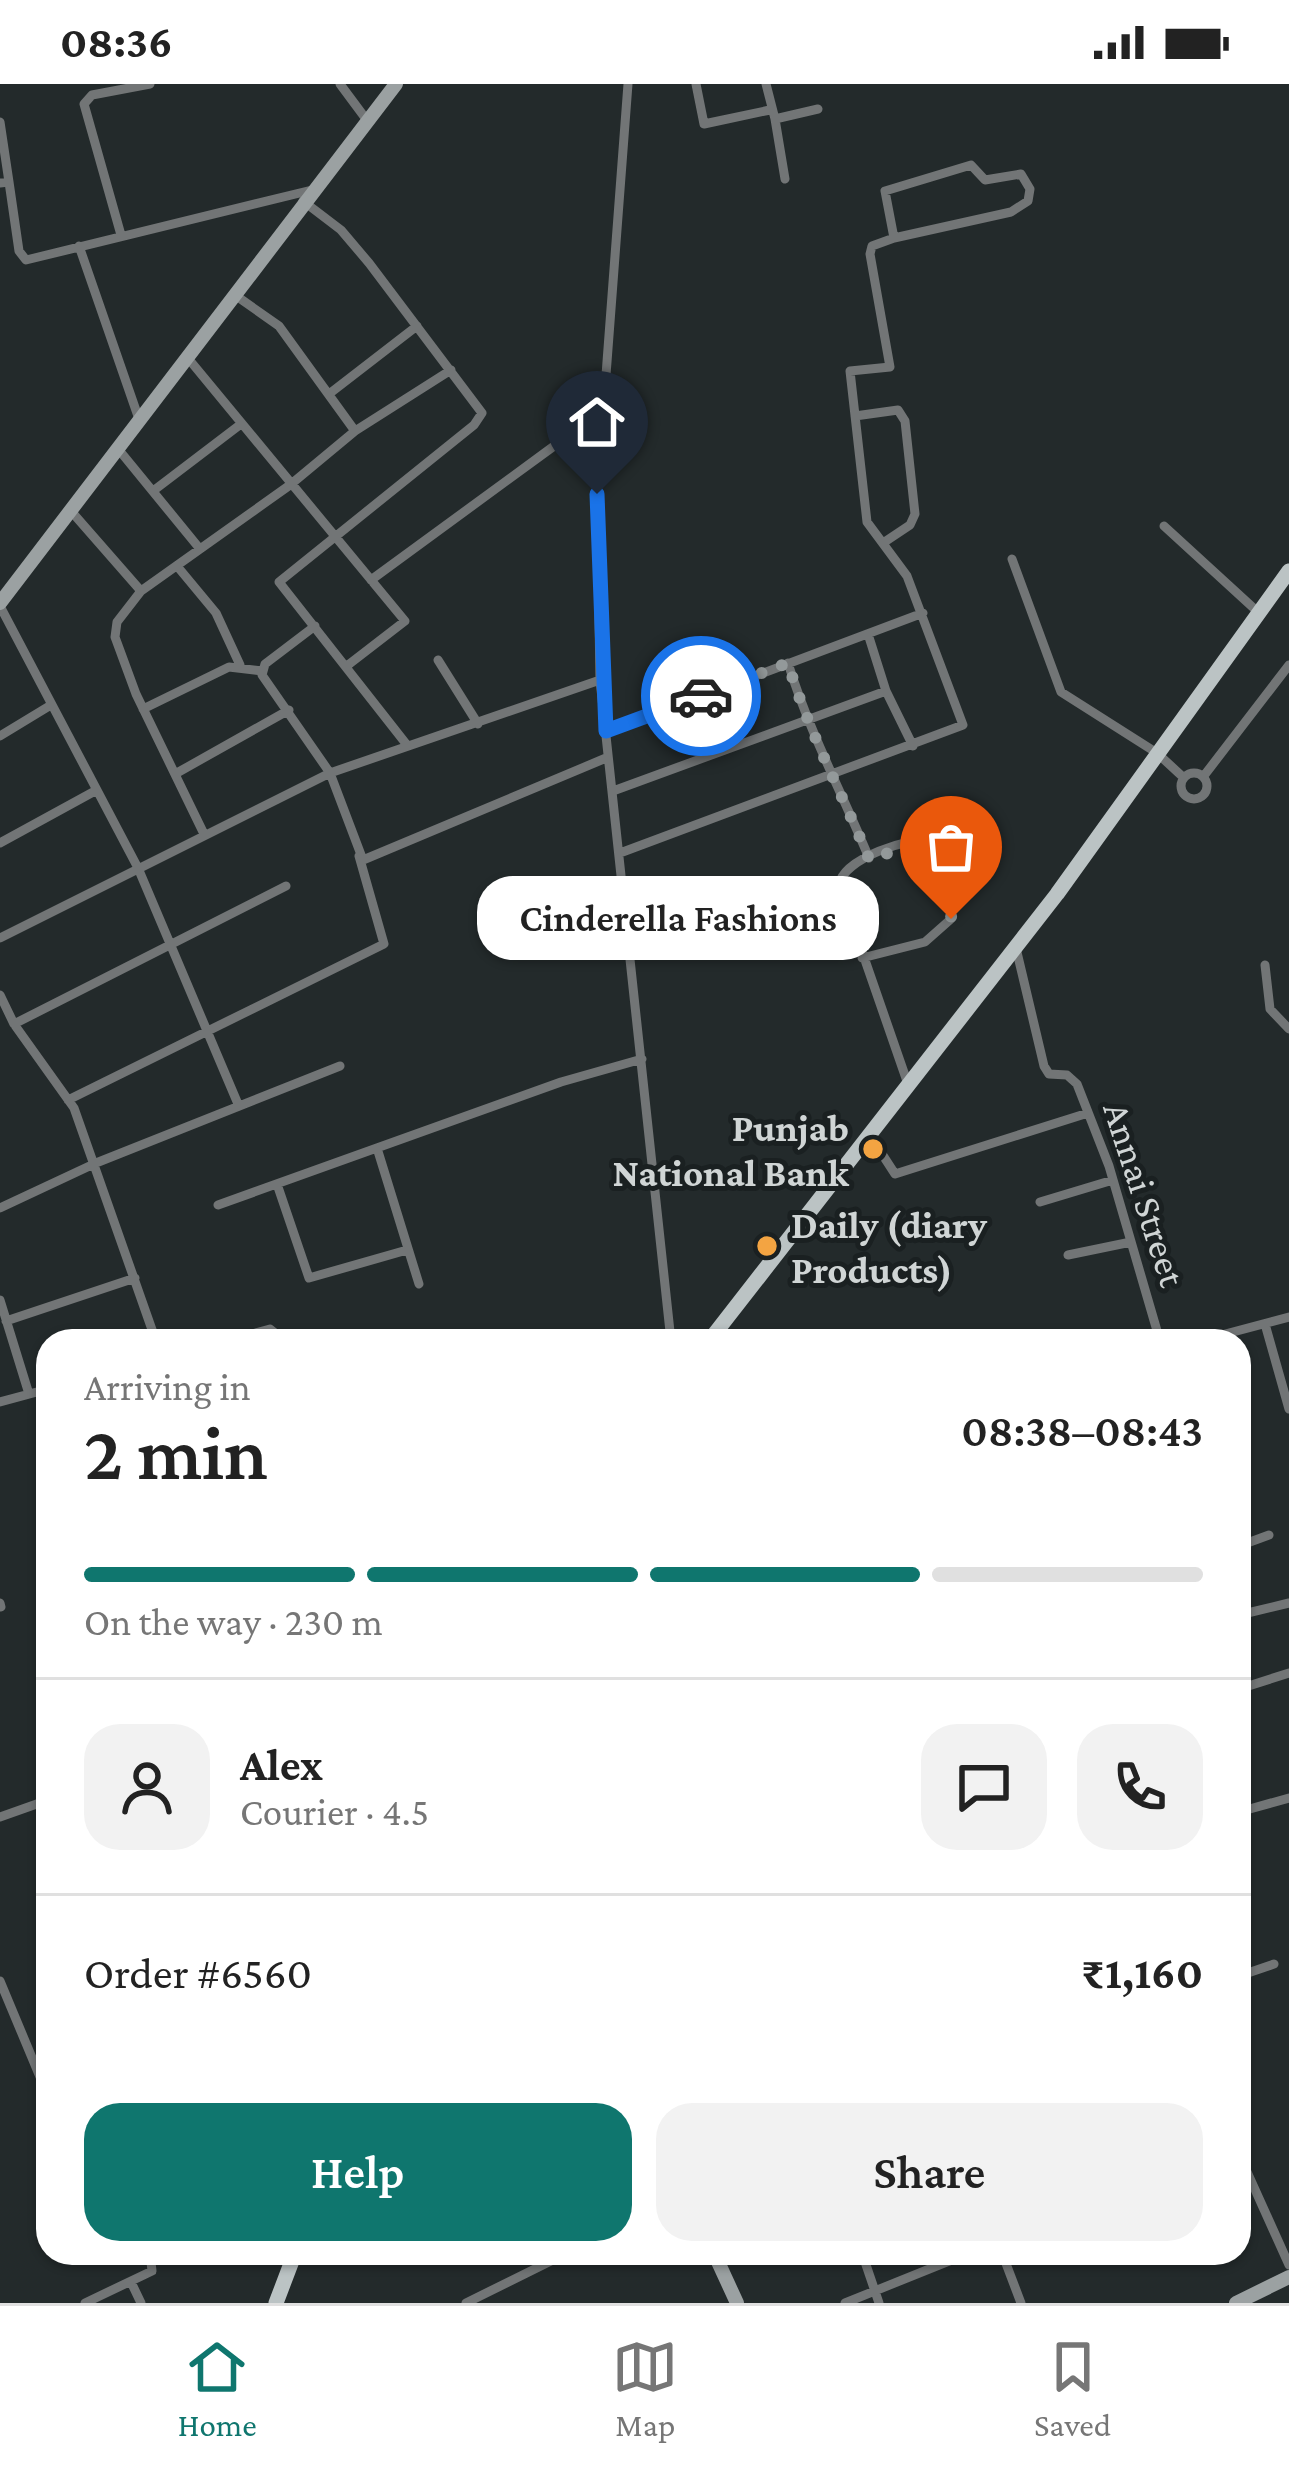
<!DOCTYPE html>
<meta charset="utf-8">
<style>
:root{--surface:#fff;--page:#f2f2f2;--text:#222;--muted:#767676;--line:#e0e0e0;--accent:#0f766e}
body{margin:0;font-family:"Crimson Pro",serif;background:var(--page);color:var(--text);height:100vh;display:flex;flex-direction:column;font-size:45px;white-space:nowrap}
*{box-sizing:border-box;margin:0}
p{font-size:39px;color:var(--muted)}
.icon{flex:none;width:66px;height:66px;fill:none;stroke:currentColor;stroke-width:2;stroke-linecap:round;stroke-linejoin:round}
.map{position:relative;flex:1;overflow:hidden}
.sheet{position:absolute;left:36px;top:1245px;width:1215px;height:936px;display:flex;flex-direction:column;background:var(--surface);border-radius:36px;box-shadow:0 3px 9px #0004}
.sheet>*{flex:none}
.pin{position:absolute;display:grid;place-items:center;width:102px;height:102px;color:#fff;margin:-123px -51px;border-radius:50% 50% 50% 0;rotate:-45deg;box-shadow:0 0 12px #0007}
.pin .icon{rotate:45deg}
.courier{position:absolute;display:grid;place-items:center;width:120px;height:120px;margin:-60px;border:9px solid #1a73e8;border-radius:50%;background:#fff;color:#222;box-shadow:0 3px 15px #0007}
.bubble{position:absolute;height:84px;border-radius:36px;background:var(--surface);box-shadow:0 3px 9px #0004;font-size:39px;font-weight:600;line-height:84px;text-align:center}
.head em{font-style:normal;font-weight:600}
.head div{display:flex;flex-direction:column-reverse}
.head{display:flex;align-items:center;justify-content:space-between;height:204px;padding:0 48px}
h1{font-size:78px;font-weight:600;line-height:90px}
.bar{display:grid;grid-template-columns:repeat(4,1fr);gap:18px 12px;align-content:center;height:144px;padding:0 48px}
.bar i{height:15px;border-radius:9px;background:var(--line)}
.bar .active{background:var(--accent)}
.bar p{grid-column:span 4}
.line{display:flex;align-items:center;gap:30px;padding:0 48px;border-top:3px solid var(--line)}
.line div{flex:1}
.round{display:grid;place-items:center;flex:none;width:126px;height:126px;border-radius:36px;background:var(--page)}
.action{display:flex;gap:24px;margin-top:auto;padding:24px 48px}
.action a{flex:1;height:138px;border-radius:36px;background:var(--accent);color:#fff;font-size:48px;font-weight:600;line-height:138px;text-align:center}
.action a+a{background:var(--page);color:var(--text)}
.status{display:flex;justify-content:space-between;align-items:center;height:84px;padding:0 60px;background:var(--surface);direction:ltr}
.status svg{height:33px;fill:currentColor}
.dock{display:flex;justify-content:space-around;align-items:center;height:168px;border-top:3px solid var(--line);background:var(--surface);font-size:33px;color:var(--muted)}
.dock a{display:grid;justify-items:center;gap:6px}
.dock .active{color:var(--accent)}
.map>svg:first-child{display:block}
.lines{fill:none;stroke-linecap:round;stroke-linejoin:round}
.street{stroke:#727576;stroke-width:9}
.secondary{stroke:#9ba1a2;stroke-width:14}
.primary{stroke:#bbc3c4;stroke-width:15}
.done{stroke:#93999a;stroke-width:12;stroke-dasharray:0 21.6}
.route{stroke:#1a73e8;stroke-width:15}
.poi-dot{fill:#f3a442;stroke:#1a2021;stroke-width:4.5}
.labels{text-anchor:middle;dominant-baseline:central;stroke-width:10;stroke-linejoin:round;paint-order:stroke}
.poi-label{font-size:39px;font-weight:bold;fill:#d0d5d5;stroke:#1a2021;text-anchor:end}
.street-label{font-size:39px;fill:#d0d5d5;stroke:#1a2021}
</style>
<div class="status"><b>08:36</b><svg viewBox="0 0 49 12"><path d="M0 12V9h3v3zM5 12V6h3v6zM10 12V3h3v9zM15 12V0h3v12zM26 1h20v11H26zM47 4h2v5h-2z"/></svg></div>
<div class="map">
<svg width="1289" height="2219" viewBox="0 0 1289 2219">
<rect width="100%" height="100%" fill="#232a2b"/>
<g class="lines">
<!-- street -->
<path class="street" d="M 340,0 L 366,35
M 628,0 L 597,410 L 600,596 L 671,1257
M 696,0 L 704,40 L 770,26
M 766,0 L 775,35 L 818,25
M 775,35 L 785,95
M 0,38 L 9,98
M 0,99 L 9,98 L 19,167 L 26,176 L 312,106
M 303,117 L 341,146 L 369,179 L 482,329 L 474,341 L 279,498 L 407,661
M 121,151 L 84,20 L 92,11 L 150,0
M 79,162 L 140,338
M 187,273 L 405,537 L 348,581
M 329,310 L 417,242
M 855,332 L 898,326 L 905,337 L 915,430 L 910,441 L 883,459
M 355,347 L 451,286
M 119,366 L 200,465
M 153,407 L 241,340
M 71,427 L 141,507
M 1164,442 L 1259,529
M 1012,475 L 1061,608 L 1157,669 L 1184,694
M 177,482 L 216,529 L 240,581
M 371,496 L 565,354 L 603,333
M 0,522 L 138,784 L 238,1020
M 315,542 L 265,580 L 262,591 L 330,689 L 363,776 L 606,674
M 868,550 L 886,607 L 913,662
M 438,576 L 478,640
M 788,579 C 809,647 842,709 869,774
M 143,625 L 229,583 L 262,587
M 606,648 L 923,529
M 0,652 L 51,621
M1181 702a13 13 0 1 1 26 0a13 13 0 1 1-26 0Z
M 175,690 L 289,626
M 1203,693 L 1289,581
M 613,707 L 886,607
M 204,750 L 136,610 L 115,553 L 117,538 L 141,507 L 290,401 L 355,347 L 279,242 L 235,211
M 0,759 L 95,707
M 620,769 L 963,641 L 907,492 L 867,438 L 850,287 L 890,283 L 870,170 L 872,162 L 894,154 L 885,107 L 971,81 L 985,96 L 1021,90 L 1030,105 L 1028,117 L 1011,128 L 894,154
M 0,854 L 330,689 L 600,596
M 1016,864 L 1044,982 L 1049,990 L 1067,991 L 1077,1000 L 1109,1082 L 1160,1257
M 862,874 L 925,858 L 951,835 L 952,814 L 934,755 C 910,753 843,774 839,801 L 909,1003
M 1265,881 L 1270,925 L 1289,945
M 0,911 L 14,940 L 74,1024 L 156,1257
M 14,940 L 286,802
M 68,1016 L 384,860 L 359,772
M 871,1053 L 895,1090 L 1088,1029
M 377,1064 L 419,1200
M 278,1103 L 309,1194 L 407,1166
M 1040,1118 L 1113,1096
M 218,1121 L 561,998 L 642,975
M 0,1124 L 96,1079 L 340,982
M 1068,1171 L 1131,1158
M 0,1216 L 29,1310
M 6,1237 L 135,1194
M 1265,1240 L 1289,1325
M 227,1257 L 270,1245 L 285,1257
M 1199,1257 L 1289,1233
M 0,1318 L 48,1305
M 1239,1462 L 1269,1451
M 0,1519 L 1,1523
M 1239,1531 L 1289,1519
M 1239,1605 L 1289,1589
M 1239,1728 L 1289,1714
M 0,1733 L 48,1716
M 1239,1892 L 1274,1880
M 0,1897 L 48,2012
M 1239,2070 L 1289,2181
M 862,2169 L 879,2219
M 1002,2169 L 1021,2219
M 131,2198 L 141,2219
M 85,2219 L 152,2187 L 150,2169
M 466,2219 L 567,2169
M 845,2219 L 969,2169"/>
<!-- secondary -->
<path class="secondary" d="M 0,519 L 396,0
M 714,2169 L 737,2219
M 1236,2219 L 1289,2193"/>
<!-- primary -->
<path class="primary" d="M 709,1257 L 1057,810 L 1289,487
M 276,2219 L 295,2169"/>
</g>
<g class="lines">
<!-- done -->
<path class="done" d="M 701,612 L 788,579 C 808,647 842,709 869,775 L 934,755 L 952,814 L 951,835"/>
<!-- route -->
<path class="route" d="M 597,410 L 606,647 L 701,612"/>
</g>
<!-- markers -->
<g class="poi-dot">
<circle cx="873" cy="1065" r="12"/>
<circle cx="767" cy="1162" r="12"/>
</g>
<g class="labels">
<!-- poi labels -->
<g class="poi-label">
<text x="849" y="1043">Punjab<tspan x="849" dy="45">National Bank</tspan></text>
<text x="791" y="1140" text-anchor="start">Daily (diary<tspan x="791" dy="45">Products)</tspan></text>
</g>
<!-- street labels -->
<g class="street-label">
<text transform="translate(1145 1110) rotate(72)">Annai Street</text>
</g>
</g>
</svg>
<div class="pin" style="left:951px;top:835px;background:#ea580c"><svg class="icon" aria-label="bag" viewBox="0 0 24 24"><path d="M5 8h14l-1 12H6zM9 8a3 3 0 0 1 6 0"/></svg></div>
<div class="pin" style="left:597px;top:410px;background:#1f2937"><svg class="icon" aria-label="home" viewBox="0 0 24 24"><path d="M3 11l9-7 9 7M6 9v11h12V9"/></svg></div>
<div class="courier" style="left:701px;top:612px"><svg class="icon" aria-label="car" viewBox="0 0 24 24"><path d="M5 17H2v-5l4-1 3-4h7l3 4 3 1v5h-3M9 17h6M6 11h13"/><circle cx="7" cy="17" r="2"/><circle cx="17" cy="17" r="2"/></svg></div>
<div class="bubble" style="left:477px;top:792px;width:402px">Cinderella Fashions</div>
<section class="sheet">
<div class="head"><div><h1>2 min</h1><p>Arriving in</p></div><em>08:38–08:43</em></div>
<div class="bar"><i class="active"></i><i class="active"></i><i class="active"></i><i></i><p>On the way · 230 m</p></div>
<div class="line" style="height:216px"><a class="round"><svg class="icon" aria-label="person" viewBox="0 0 24 24"><circle cx="12" cy="8" r="4"/><path d="M4 21q1-7 8-7t8 7"/></svg></a><div><b>Alex</b><p>Courier · 4.5</p></div><a class="round"><svg class="icon" aria-label="chat" viewBox="0 0 24 24"><path d="M4 5h16v11H9l-5 4z"/></svg></a><a class="round"><svg class="icon" aria-label="phone" viewBox="0 0 24 24"><path d="M5 4h4l2 5-3 2q2 4 5 5l2-3 5 2v4C11 20 4 13 5 4z"/></svg></a></div>
<div class="line" style="height:156px"><div>Order #6560</div><b>₹1,160</b></div>
<div class="action"><a>Help</a><a>Share</a></div>
</section>
</div>
<nav class="dock">
<a class="active"><svg class="icon" aria-label="home" viewBox="0 0 24 24"><path d="M3 11l9-7 9 7M6 9v11h12V9"/></svg>Home</a>
<a><svg class="icon" aria-label="map" viewBox="0 0 24 24"><path d="M3 6l6-2 6 2 6-2v14l-6 2-6-2-6 2zM9 4v14M15 6v14"/></svg>Map</a>
<a><svg class="icon" aria-label="saved" viewBox="0 0 24 24"><path d="M7 4h10v16l-5-4-5 4z"/></svg>Saved</a>
</nav>
